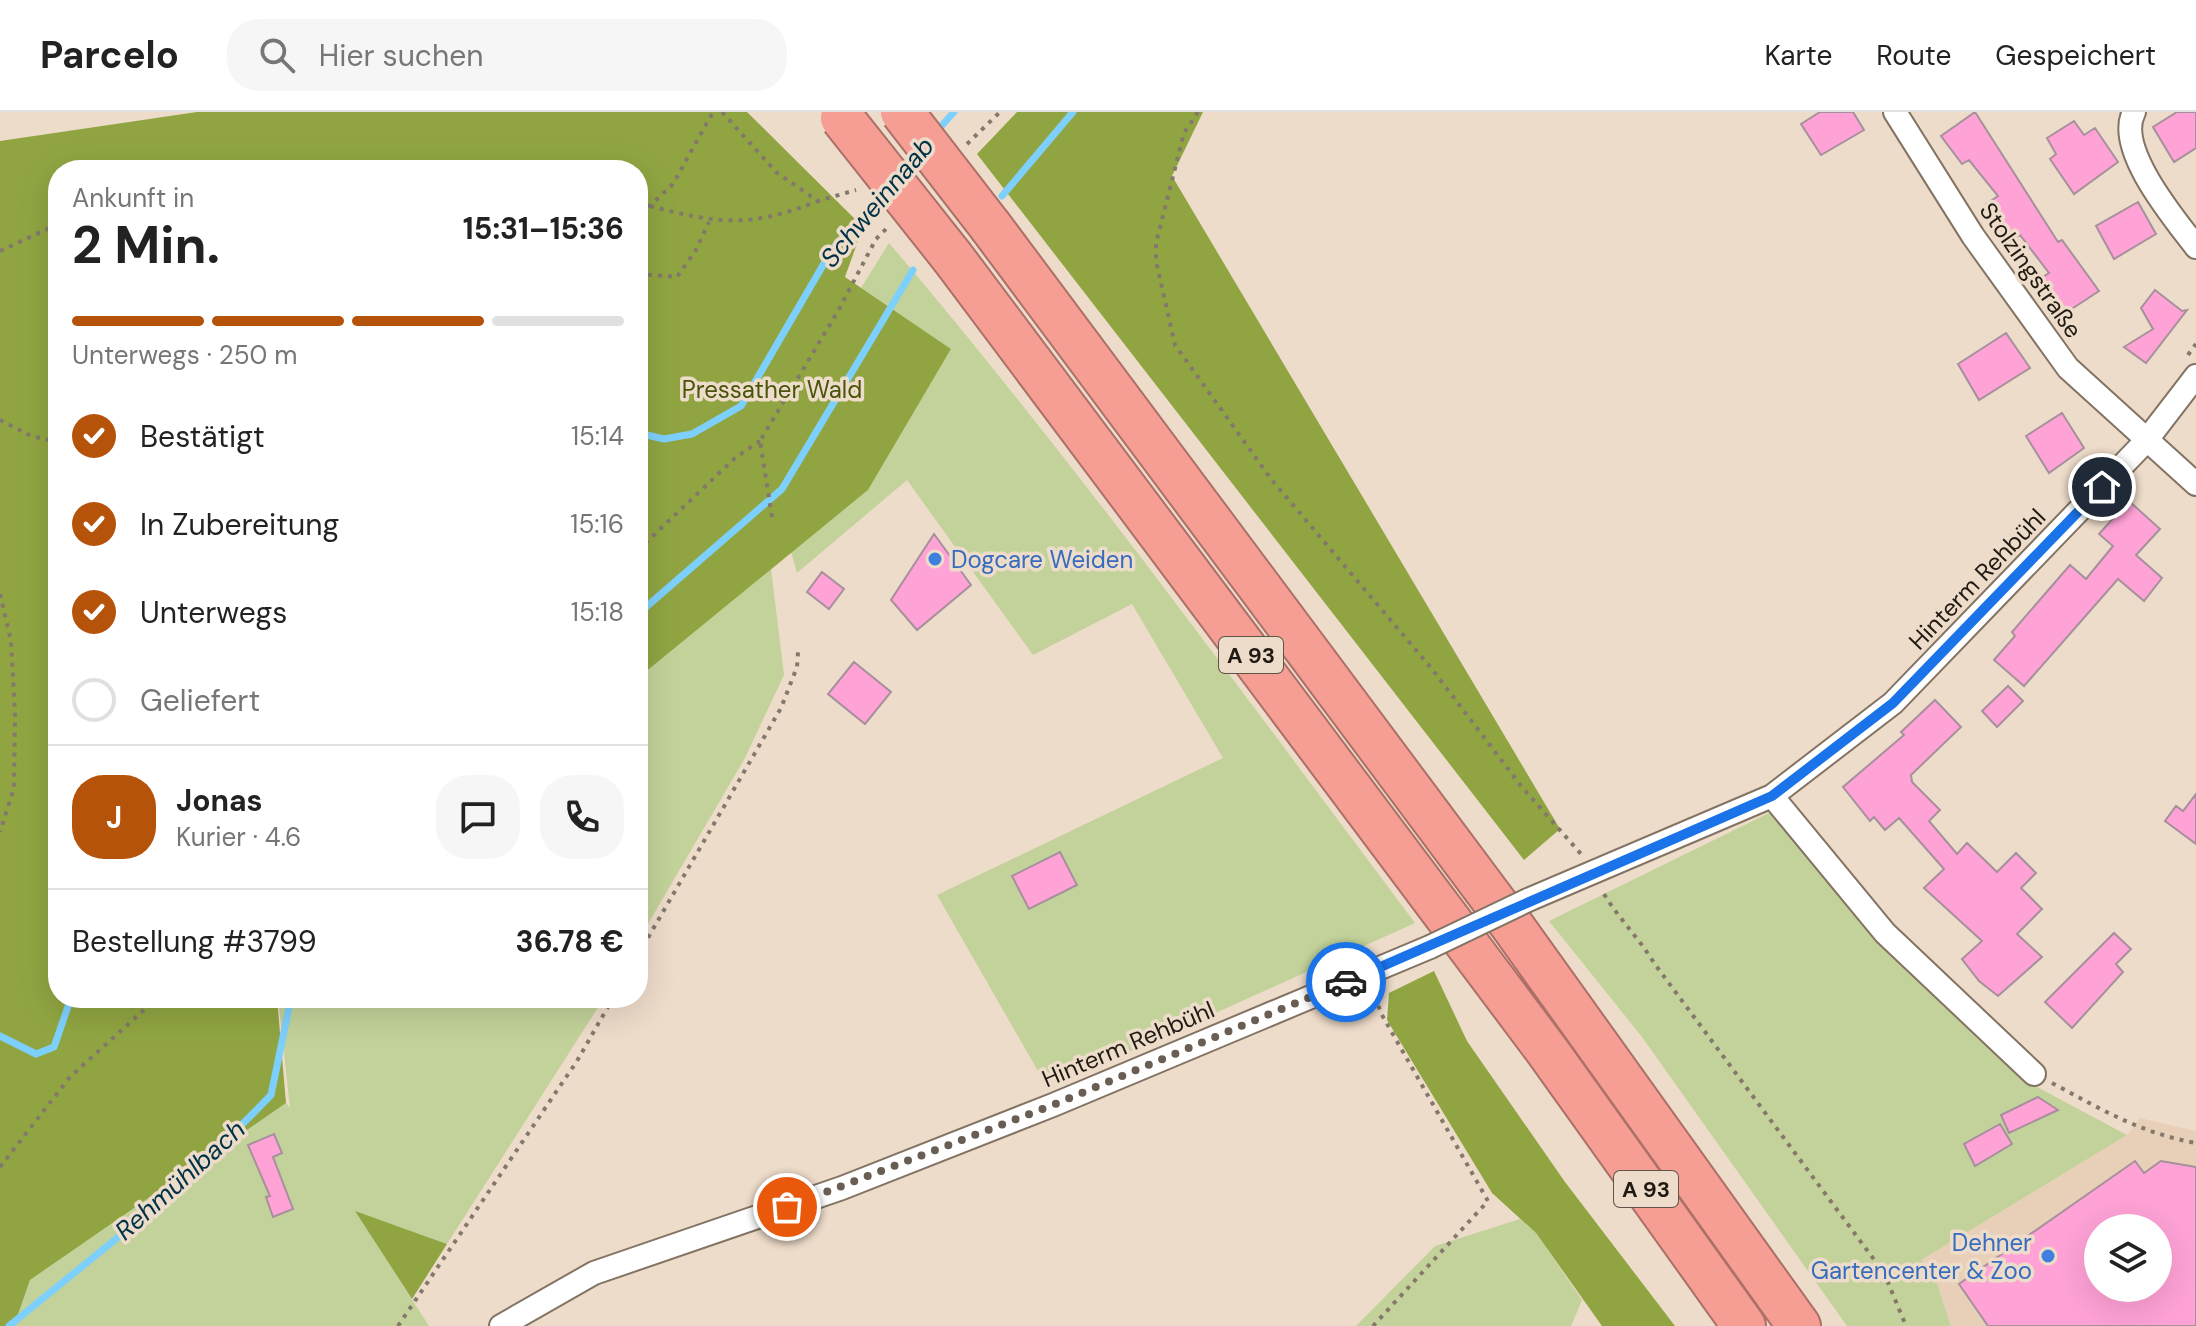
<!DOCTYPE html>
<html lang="de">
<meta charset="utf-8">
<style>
:root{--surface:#fff;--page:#f6f6f6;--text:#222;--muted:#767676;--line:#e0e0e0;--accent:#b45309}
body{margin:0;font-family:"DM Sans",sans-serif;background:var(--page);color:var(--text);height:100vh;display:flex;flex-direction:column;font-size:30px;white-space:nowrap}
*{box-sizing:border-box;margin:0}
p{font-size:26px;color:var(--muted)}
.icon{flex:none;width:44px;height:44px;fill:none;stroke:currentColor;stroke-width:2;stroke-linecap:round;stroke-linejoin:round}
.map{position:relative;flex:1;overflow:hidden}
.details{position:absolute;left:48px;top:48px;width:600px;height:848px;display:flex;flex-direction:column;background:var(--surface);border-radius:32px;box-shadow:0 8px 32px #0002}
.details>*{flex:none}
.controls{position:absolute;left:2084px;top:1102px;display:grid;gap:16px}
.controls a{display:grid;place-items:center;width:88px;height:88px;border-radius:50%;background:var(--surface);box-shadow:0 8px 32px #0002;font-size:40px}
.pin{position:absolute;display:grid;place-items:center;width:68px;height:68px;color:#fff;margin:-34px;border:4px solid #fff;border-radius:50%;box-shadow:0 2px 8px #0007}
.courier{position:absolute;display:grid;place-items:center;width:80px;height:80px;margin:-40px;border:6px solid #1a73e8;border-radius:50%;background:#fff;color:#222;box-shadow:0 2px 10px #0007}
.summary em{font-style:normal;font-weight:700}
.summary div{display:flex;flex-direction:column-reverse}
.summary{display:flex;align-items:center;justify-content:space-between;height:136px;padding:0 24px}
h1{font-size:52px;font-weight:700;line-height:60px}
.bar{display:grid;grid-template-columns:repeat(4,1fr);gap:12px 8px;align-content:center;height:96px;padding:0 24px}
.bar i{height:10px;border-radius:6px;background:var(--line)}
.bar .selected{background:var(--accent)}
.bar p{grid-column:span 4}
.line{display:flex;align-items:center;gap:20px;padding:0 24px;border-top:2px solid var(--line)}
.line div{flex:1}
.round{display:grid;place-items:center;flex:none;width:84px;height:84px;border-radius:32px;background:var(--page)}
ol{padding:0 24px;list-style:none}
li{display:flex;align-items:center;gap:24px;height:88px}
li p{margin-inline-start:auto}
li .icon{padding:8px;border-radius:50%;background:var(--accent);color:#fff;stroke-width:4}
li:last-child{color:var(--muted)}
li i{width:44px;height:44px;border:4px solid var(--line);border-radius:50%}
header{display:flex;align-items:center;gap:48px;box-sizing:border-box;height:112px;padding:0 40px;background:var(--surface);border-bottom:2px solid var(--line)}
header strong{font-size:38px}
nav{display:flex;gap:44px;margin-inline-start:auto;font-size:28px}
.search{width:560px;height:72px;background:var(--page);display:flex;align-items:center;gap:20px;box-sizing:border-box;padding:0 28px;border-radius:32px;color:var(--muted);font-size:30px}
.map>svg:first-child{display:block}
.built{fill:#e8d0b8;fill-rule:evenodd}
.green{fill:#c3d29a}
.forest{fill:#90a542}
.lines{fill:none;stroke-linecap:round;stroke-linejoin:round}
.stream{stroke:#7ed0fc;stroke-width:7}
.building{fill:#ffa2d6;stroke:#a6909b;stroke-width:2;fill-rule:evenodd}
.minor-casing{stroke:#837363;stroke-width:26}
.motorway-casing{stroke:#ab7067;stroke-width:46}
.path{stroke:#84786c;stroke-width:4;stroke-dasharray:4 6;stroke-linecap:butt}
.minor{stroke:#fff;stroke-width:22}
.motorway{stroke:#f69e94;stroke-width:42}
.minor-bridge-casing{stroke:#837363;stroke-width:26;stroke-linecap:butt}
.motorway-bridge-casing{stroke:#ab7067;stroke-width:46;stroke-linecap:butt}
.minor-bridge{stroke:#fff;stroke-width:22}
.motorway-bridge{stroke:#f69e94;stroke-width:42}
.done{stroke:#685e53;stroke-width:8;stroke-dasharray:0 14.4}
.route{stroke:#1a73e8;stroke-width:10}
.shop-dot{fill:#3f7fe0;stroke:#eedcca;stroke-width:3}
.labels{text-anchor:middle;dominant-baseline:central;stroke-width:7;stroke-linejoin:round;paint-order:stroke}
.shield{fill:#eedcca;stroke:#5e544a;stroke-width:2}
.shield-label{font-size:22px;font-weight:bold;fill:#201a13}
.street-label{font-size:24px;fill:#201a13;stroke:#eedcca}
.park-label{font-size:24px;fill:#47540a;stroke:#eedcca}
.shop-label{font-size:24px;fill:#366cbe;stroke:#eedcca;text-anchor:start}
.water-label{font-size:26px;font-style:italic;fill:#003247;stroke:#eedcca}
</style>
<header>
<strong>Parcelo</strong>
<div class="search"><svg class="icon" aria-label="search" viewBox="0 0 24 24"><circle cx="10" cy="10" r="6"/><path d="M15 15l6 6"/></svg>Hier suchen</div>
<nav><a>Karte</a><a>Route</a><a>Gespeichert</a></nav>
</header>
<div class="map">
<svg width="2196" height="1214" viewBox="0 0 2196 1214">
<rect width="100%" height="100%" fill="#eedcca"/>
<!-- built -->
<path class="built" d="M 2140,1006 L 2196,1019 L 2196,1214 L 1951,1214 L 1936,1168 L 1920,1148 L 2127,1023 ZM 2098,1116 L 2158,1116 L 2158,1176 L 2098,1176 Z"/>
<!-- green -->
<path class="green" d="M 889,131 C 1075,349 1243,582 1415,811 L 1058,972 L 1038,959 L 937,783 L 1223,646 L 1132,492 L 1033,543 L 907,368 L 797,461 L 791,440 L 868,378 L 951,237 L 861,176 Z
M 771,457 L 784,563 L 745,646 L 638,829 L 638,566 Z
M 1773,699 L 1812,751 L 1878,823 L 2024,968 L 2127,1023 L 1921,1148 L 1936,1168 L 1951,1214 L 1847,1214 L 1642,925 L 1549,809 Z
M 278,886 L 604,886 L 447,1132 L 356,1100 L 429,1214 L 14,1214 L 30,1168 L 286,991 L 290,996 Z
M 1520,1107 L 1536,1121 L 1582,1188 L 1571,1214 L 1356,1214 L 1435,1134 Z"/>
<!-- forest -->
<path class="forest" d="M 197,0 L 747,0 L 863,115 L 845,165 L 951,237 L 868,378 L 638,566 L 638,58 L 58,58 L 58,886 L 277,886 L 286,991 L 30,1168 L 14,1214 L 0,1214 L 0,29 Z
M 1017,0 L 1203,0 L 1172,64 L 1560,717 L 1524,748 L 977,42 Z
M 1434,859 L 1467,929 L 1565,1070 L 1675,1214 L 1602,1214 L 1536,1121 L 1492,1081 L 1387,908 L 1389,881 Z
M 355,1099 L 447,1132 L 412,1187 Z"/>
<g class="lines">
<!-- stream -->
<path class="stream" d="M 936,20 L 954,0
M 1002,84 L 1073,0
M 638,321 L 664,327 L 692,322 L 741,294 L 833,136 L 883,80
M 638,502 L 782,377 L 913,158
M 0,924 L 36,942 L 54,935 L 71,886
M 9,1214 L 186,1070 L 271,983 L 291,886"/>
</g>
<!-- building -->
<path class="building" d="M 1820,0 L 1853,0 L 1864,18 L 1821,43 L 1801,12 Z
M 1975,0 L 2058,130 L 2062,128 L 2099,179 L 2061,204 L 2036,169 L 2049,161 L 2020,123 L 2008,130 L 1986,92 L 1998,84 L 1969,48 L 1962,52 L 1941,24 Z
M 2177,0 L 2196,0 L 2196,36 L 2174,50 L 2153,15 Z
M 2074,9 L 2084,23 L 2095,16 L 2118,50 L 2074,82 L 2050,47 L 2056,42 L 2047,26 Z
M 2138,90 L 2156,122 L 2114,147 L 2096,114 Z
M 2155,178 L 2182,199 L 2187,198 L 2146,251 L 2124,235 L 2153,217 L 2141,196 Z
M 2006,221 L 2030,256 L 1979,288 L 1958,252 Z
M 2062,301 L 2084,336 L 2049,361 L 2026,324 Z
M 2129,389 L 2160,417 L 2136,443 L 2162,466 L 2144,489 L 2118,467 L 2024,574 L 1994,548 L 2015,524 L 2012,520 L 2070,453 L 2086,467 L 2113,434 L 2099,422 Z
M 934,422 L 971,473 L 917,518 L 891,488 Z
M 822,460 L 844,477 L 829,497 L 807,480 Z
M 854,550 L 891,580 L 865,612 L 828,582 Z
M 2008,574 L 2023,589 L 1997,615 L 1982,599 Z
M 1935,588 L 1961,615 L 1911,663 L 1912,670 L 1940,698 L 1929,709 L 1957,742 L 1967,731 L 1997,760 L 2016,741 L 2036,761 L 2021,776 L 2042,797 L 2017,822 L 2042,845 L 1998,884 L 1979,869 L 1962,847 L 1982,829 L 1924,776 L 1944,757 L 1899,706 L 1885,718 L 1874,705 L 1870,709 L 1843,675 L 1904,623 L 1901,620 Z
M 2196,682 L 2196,732 L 2165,709 L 2176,694 L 2183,699 Z
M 1060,740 L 1077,773 L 1029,797 L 1012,764 Z
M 2114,821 L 2131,837 L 2116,852 L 2123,860 L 2072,916 L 2045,890 Z
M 2038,985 L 2058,998 L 2009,1021 L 2001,1003 Z
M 2000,1012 L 2012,1032 L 1975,1054 L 1964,1032 Z
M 274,1022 L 282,1041 L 273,1045 L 293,1097 L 273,1105 L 266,1085 L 270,1084 L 248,1033 Z
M 2135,1049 L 2144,1061 L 2161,1049 L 2196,1055 L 2196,1214 L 1988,1214 L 1959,1172 ZM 2098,1116 L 2158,1116 L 2158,1176 L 2098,1176 Z"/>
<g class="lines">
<defs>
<path id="minor" d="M 1895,0 L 1973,124 L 2068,256 L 2196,372
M 2134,0 C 2115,36 2173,105 2196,135
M 1772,684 L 1885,821 L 2034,962
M 1528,788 L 1772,684 L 1893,591 L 2146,329 L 2196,264
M 501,1214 L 594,1161 L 842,1076 L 1053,993 L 1430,835"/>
<path id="motorway" d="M 991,115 L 1511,812 L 1799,1214
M 953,146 L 1548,940 L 1744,1214"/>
</defs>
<!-- minor casing -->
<use href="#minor" class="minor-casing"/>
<!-- motorway casing -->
<use href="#motorway" class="motorway-casing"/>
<!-- path -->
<path class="path" d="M 722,0 L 776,60 L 818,89 L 856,78
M 1198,0 L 1184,21 L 1156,131 L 1156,149 L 1175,233 L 1271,367 L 1432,557 L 1521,674 L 1581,742
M 967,32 L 1000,0
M 638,92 L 650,94 L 673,72 L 713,0
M 650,94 C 718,112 751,116 818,89
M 0,139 L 58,112
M 638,162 L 677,165 L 696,138 L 709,110
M 2188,243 L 2196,232
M 0,308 L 31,324 L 58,330
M 772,405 L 760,329 L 838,199 L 876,127 L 887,116
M 638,438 L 735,346 L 760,329
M 0,482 L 11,529 L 15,601 L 14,676 L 0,720
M 1604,782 C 1619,807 1639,826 1654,851 L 1884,1161 L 1906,1214
M 638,843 L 781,596 L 797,555 L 798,540
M 2052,971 C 2101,997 2140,1021 2196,1031
M 0,1055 L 70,965 L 157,886
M 398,1214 L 577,949 L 613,886
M 1373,1214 L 1488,1089 L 1382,903 L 1374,883"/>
<!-- minor -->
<use href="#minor" class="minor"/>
<!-- motorway -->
<use href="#motorway" class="motorway"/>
<defs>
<path id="minor-bridge" d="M 1430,835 L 1528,788"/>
<path id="motorway-bridge" d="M 902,0 L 991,115
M 842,6 L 953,146"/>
</defs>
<!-- minor-bridge casing -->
<use href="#minor-bridge" class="minor-bridge-casing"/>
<!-- motorway-bridge casing -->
<use href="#motorway-bridge" class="motorway-bridge-casing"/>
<!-- minor-bridge -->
<use href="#minor-bridge" class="minor-bridge"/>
<!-- motorway-bridge -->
<use href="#motorway-bridge" class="motorway-bridge"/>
</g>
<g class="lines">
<!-- done -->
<path class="done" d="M 787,1095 L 1053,993 L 1346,870"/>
<!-- route -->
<path class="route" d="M 1346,870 L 1772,684 L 1893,591 L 2102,375"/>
</g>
<!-- markers -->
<g class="shop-dot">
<circle cx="935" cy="447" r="8"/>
<circle cx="2048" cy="1144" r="8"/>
</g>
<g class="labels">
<!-- shield labels -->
<g class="shield">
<rect x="1219" y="525" width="64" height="36" rx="6"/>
<rect x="1614" y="1059" width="64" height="36" rx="6"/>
</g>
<g class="shield-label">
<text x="1251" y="543">A 93</text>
<text x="1646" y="1077">A 93</text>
</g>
<!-- street labels -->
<g class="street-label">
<text transform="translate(2031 158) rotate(55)">Stolzingstraße</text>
<text transform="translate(1977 467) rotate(-46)">Hinterm Rehbühl</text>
<text transform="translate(1128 932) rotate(-23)">Hinterm Rehbühl</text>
</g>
<!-- park labels -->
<g class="park-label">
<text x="772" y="277">Pressather Wald</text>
</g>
<!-- shop labels -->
<g class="shop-label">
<text x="951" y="447">Dogcare Weiden</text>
<text x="2032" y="1130" text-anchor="end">Dehner<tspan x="2032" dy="28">Gartencenter &amp; Zoo</tspan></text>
</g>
<!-- water labels -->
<g class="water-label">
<text transform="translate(877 90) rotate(-50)">Schweinnaab</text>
<text transform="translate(180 1068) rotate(-42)">Rehmühlbach</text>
</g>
</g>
</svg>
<div class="controls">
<a><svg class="icon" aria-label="layers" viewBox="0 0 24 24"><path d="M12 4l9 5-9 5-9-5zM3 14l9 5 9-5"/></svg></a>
</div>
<div class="pin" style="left:787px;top:1095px;background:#ea580c"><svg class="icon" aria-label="bag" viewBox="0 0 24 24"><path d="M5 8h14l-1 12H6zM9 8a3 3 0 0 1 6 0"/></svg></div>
<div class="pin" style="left:2102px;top:375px;background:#1f2937"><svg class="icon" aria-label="home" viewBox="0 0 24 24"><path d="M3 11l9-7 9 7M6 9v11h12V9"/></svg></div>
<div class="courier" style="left:1346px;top:870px"><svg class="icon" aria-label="car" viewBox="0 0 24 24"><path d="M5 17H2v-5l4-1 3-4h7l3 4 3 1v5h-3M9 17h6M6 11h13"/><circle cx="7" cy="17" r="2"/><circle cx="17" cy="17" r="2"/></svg></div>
<section class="details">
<div class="summary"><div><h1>2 Min.</h1><p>Ankunft in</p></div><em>15:31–15:36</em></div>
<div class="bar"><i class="selected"></i><i class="selected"></i><i class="selected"></i><i></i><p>Unterwegs · 250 m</p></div>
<ol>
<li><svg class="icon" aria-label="check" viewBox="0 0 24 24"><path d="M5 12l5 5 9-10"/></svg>Bestätigt<p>15:14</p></li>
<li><svg class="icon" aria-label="check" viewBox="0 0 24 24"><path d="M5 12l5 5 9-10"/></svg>In Zubereitung<p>15:16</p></li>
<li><svg class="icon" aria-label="check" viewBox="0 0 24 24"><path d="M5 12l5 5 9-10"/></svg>Unterwegs<p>15:18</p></li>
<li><i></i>Geliefert</li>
</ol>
<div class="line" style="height:144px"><b class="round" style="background:var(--accent);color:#fff">J</b><div><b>Jonas</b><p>Kurier · 4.6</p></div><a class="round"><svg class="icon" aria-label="chat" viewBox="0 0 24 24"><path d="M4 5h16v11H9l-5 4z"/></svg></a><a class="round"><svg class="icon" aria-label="phone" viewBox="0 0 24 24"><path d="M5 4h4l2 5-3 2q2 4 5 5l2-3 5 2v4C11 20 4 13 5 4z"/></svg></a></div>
<div class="line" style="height:104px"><div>Bestellung #3799</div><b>36.78 €</b></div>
</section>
</div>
